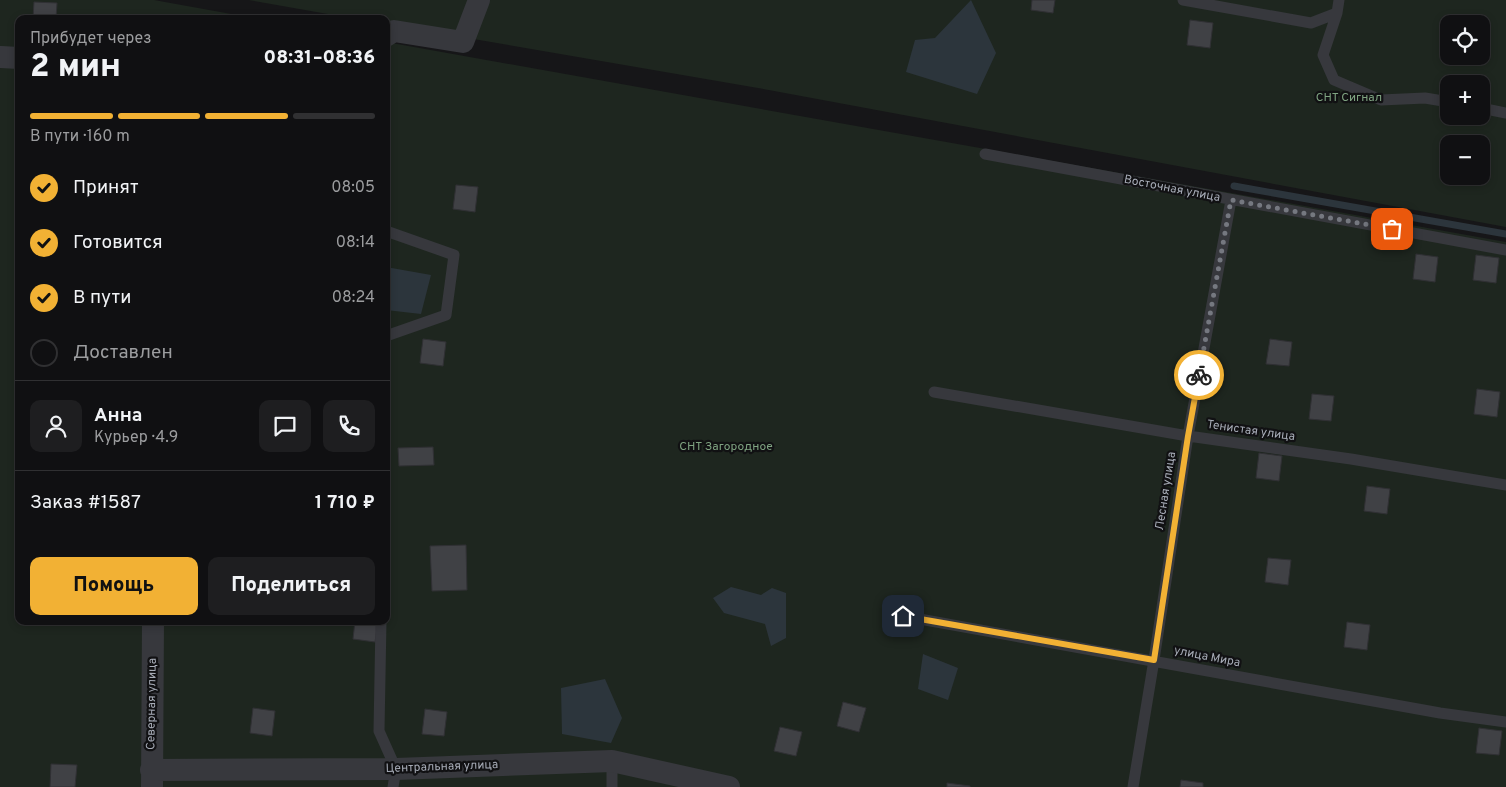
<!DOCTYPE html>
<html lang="ru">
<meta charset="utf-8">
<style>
:root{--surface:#101012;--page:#1e1e20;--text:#f1f3f6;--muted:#9c9d9f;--line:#303032;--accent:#f2b134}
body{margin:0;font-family:Overpass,sans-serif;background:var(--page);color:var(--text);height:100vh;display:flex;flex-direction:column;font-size:19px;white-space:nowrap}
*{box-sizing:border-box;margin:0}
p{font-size:16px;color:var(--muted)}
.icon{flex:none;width:28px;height:28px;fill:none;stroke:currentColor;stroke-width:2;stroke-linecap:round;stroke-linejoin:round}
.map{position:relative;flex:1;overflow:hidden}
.side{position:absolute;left:15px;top:15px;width:375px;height:610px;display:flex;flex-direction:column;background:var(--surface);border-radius:10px;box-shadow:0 2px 8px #0003,0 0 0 1px var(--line)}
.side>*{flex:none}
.fabs{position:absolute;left:1440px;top:15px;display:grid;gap:10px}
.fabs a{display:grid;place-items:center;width:50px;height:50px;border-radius:10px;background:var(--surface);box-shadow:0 2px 8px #0003,0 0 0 1px var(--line);font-size:25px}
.pin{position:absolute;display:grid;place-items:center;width:42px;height:42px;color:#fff;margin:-21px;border-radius:10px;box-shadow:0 2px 8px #0006}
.courier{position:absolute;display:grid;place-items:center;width:50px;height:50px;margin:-25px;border:4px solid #f2b134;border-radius:50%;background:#fff;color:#222;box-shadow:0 1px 6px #0007}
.summary em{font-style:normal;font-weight:800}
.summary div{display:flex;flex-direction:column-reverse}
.summary{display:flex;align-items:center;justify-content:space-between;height:85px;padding:0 15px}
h1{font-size:32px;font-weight:800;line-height:38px}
.bar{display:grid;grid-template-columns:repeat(4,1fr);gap:8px 5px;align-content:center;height:60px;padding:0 15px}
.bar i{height:6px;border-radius:4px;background:var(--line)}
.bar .selected{background:var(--accent)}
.bar p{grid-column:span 4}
.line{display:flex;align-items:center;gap:12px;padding:0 15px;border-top:1px solid var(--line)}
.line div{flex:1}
.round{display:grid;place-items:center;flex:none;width:52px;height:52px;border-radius:10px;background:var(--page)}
ol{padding:0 15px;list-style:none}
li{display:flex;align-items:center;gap:15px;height:55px}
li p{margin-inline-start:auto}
li .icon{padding:5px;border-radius:50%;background:var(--accent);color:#111;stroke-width:4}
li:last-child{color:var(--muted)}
li i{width:28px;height:28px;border:2px solid var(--line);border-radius:50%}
.cta{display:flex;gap:10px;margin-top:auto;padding:10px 15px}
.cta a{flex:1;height:58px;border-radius:10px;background:var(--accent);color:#111;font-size:20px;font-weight:800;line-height:58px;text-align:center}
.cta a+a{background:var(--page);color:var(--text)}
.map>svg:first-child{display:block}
.green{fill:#1e261f;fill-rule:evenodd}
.water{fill:#2c353c}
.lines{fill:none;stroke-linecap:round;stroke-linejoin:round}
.stream{stroke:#2c353c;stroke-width:7}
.building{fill:#404145;stroke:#303034}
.lane{stroke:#37383d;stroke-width:11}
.street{stroke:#37383d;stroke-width:22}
.done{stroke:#757880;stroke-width:5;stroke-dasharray:0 9}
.route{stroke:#f2b134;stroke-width:6}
.labels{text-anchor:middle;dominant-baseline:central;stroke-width:4.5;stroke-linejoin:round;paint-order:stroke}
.park-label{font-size:12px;fill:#7fa381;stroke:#111113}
.street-label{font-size:12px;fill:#a8adb8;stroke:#111113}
</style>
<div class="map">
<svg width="1506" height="787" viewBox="0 0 1506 787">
<rect width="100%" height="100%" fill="#161618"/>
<!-- green -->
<path class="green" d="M 0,0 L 154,0 L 259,19 L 19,19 L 19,621 L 386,621 L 386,42 L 1506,242 L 1506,787 L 0,787 Z
M 249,0 L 1506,0 L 1506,227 L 758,88 L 386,24 L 386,19 L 356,19 ZM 1449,24 L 1481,24 L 1481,56 L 1449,56 ZM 1449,84 L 1481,84 L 1481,116 L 1449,116 ZM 1449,144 L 1481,144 L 1481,176 L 1449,176 Z"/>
<!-- water -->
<path class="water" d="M 971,0 L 996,53 L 977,94 L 906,72 L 915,40 L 935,38 Z
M 386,267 L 431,275 L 421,314 L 386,310 Z
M 731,587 L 761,595 L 772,588 L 786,593 L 786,638 L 771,646 L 765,624 L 724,613 L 713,598 Z
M 923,654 L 958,668 L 948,700 L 918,689 Z
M 605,679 L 622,718 L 611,743 L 562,734 L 561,688 Z"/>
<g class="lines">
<!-- stream -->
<path class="stream" d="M 1234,186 L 1506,234"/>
</g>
<!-- building -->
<path class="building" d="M 1032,0 L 1055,0 L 1053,13 L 1031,10 Z
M 34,2 L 57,3 L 56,19 L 33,19 Z
M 1190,20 L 1213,23 L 1210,48 L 1187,45 Z
M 1447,37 L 1449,38 L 1449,56 L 1468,56 L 1467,65 L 1444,62 Z
M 456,185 L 478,187 L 475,212 L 453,209 Z
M 1416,254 L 1438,257 L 1435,282 L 1413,279 Z
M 1476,255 L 1499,258 L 1496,283 L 1473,280 Z
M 423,339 L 446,342 L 443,366 L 420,363 Z
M 1270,339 L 1292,342 L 1289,366 L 1266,364 Z
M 1477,389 L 1500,392 L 1497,417 L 1474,414 Z
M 1312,394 L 1334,396 L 1331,421 L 1309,419 Z
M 433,447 L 434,465 L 399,466 L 398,448 Z
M 1259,453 L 1282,456 L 1279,481 L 1256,478 Z
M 1367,486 L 1390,489 L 1387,514 L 1364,511 Z
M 466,545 L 467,590 L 432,591 L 430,546 Z
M 1268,558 L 1291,560 L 1288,585 L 1265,582 Z
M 355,621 L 378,621 L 375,642 L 353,639 Z
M 1347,622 L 1370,625 L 1367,650 L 1344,647 Z
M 843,702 L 866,708 L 859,732 L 837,726 Z
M 253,708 L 275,711 L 272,736 L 250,733 Z
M 425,709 L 447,712 L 444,736 L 422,734 Z
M 780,727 L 802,732 L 796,756 L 774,751 Z
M 1479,728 L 1502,731 L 1499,755 L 1476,753 Z
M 51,764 L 77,765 L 75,787 L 50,787 Z
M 1181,780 L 1203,783 L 1203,787 L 1180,787 Z
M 947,783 L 970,786 L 970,787 L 947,787 Z"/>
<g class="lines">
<!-- lane -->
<path class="lane" d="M 1183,0 L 1311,23 L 1337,13 L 1339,0
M 1337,13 L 1323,55 L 1334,80 L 1381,100 L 1425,98 L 1449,102
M 1481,108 L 1506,113
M 985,154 L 1506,250
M 386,231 L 454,255 L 446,315 L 386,336
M 934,392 L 1188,436 L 1351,459 L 1506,485
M 903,616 L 1440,713 L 1506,722
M 381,621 L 379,731 L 396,769 L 393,787
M 612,761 L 612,787
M 1133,787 L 1154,660 L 1188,436 L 1231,200"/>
<!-- street -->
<path class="street" d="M 386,36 L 394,31 L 463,42 L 479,0
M 1,57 L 19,58
M 151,770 L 396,769 L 612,761 L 729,787
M 152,787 L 153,621"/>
</g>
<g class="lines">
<!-- done -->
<path class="done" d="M 1199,375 L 1231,200 L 1392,229"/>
<!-- route -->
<path class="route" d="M 903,616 L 1154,660 L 1188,436 L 1199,375"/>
</g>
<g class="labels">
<!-- park labels -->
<g class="park-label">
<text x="1349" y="98">СНТ Сигнал</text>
<text x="726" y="447">СНТ Загородное</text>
</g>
<!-- street labels -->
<g class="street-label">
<text transform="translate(1172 189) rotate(11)">Восточная улица</text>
<text transform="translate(1251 431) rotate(8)">Тенистая улица</text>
<text transform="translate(1166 491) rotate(-81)">Лесная улица</text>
<text transform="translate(1207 657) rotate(11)">улица Мира</text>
<text transform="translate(152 704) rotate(-89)">Северная улица</text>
<text transform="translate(442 767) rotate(-2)">Центральная улица</text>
</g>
</g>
</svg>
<div class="fabs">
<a><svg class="icon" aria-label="locate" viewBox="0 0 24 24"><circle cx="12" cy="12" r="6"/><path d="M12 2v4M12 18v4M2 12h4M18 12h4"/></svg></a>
<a>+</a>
<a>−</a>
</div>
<div class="pin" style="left:1392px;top:229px;background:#ea580c"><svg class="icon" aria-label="bag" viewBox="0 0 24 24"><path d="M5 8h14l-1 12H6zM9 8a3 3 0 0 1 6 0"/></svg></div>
<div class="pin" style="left:903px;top:616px;background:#1f2937"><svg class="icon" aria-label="home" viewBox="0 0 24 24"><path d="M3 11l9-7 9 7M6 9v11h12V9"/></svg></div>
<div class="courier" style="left:1199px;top:375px"><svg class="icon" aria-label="bike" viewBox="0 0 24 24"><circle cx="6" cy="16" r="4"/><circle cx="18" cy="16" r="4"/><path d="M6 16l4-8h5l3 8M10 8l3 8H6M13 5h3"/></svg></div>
<section class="side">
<div class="summary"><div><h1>2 мин</h1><p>Прибудет через</p></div><em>08:31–08:36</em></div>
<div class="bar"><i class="selected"></i><i class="selected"></i><i class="selected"></i><i></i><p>В пути · 160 m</p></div>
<ol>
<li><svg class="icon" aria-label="check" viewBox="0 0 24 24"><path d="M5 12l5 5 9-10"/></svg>Принят<p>08:05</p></li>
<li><svg class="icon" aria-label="check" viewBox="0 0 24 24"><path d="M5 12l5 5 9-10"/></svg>Готовится<p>08:14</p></li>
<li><svg class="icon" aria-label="check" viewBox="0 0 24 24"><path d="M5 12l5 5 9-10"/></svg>В пути<p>08:24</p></li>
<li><i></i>Доставлен</li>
</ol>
<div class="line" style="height:90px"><a class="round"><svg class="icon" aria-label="person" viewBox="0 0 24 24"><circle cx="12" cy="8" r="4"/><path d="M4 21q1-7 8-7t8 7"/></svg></a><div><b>Анна</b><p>Курьер · 4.9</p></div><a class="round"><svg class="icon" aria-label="chat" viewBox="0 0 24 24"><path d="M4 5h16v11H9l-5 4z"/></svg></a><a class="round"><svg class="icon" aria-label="phone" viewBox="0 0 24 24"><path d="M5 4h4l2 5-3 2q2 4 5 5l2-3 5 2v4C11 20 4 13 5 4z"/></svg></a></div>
<div class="line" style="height:65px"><div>Заказ #1587</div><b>1 710 ₽</b></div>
<div class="cta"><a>Помощь</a><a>Поделиться</a></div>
</section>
</div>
